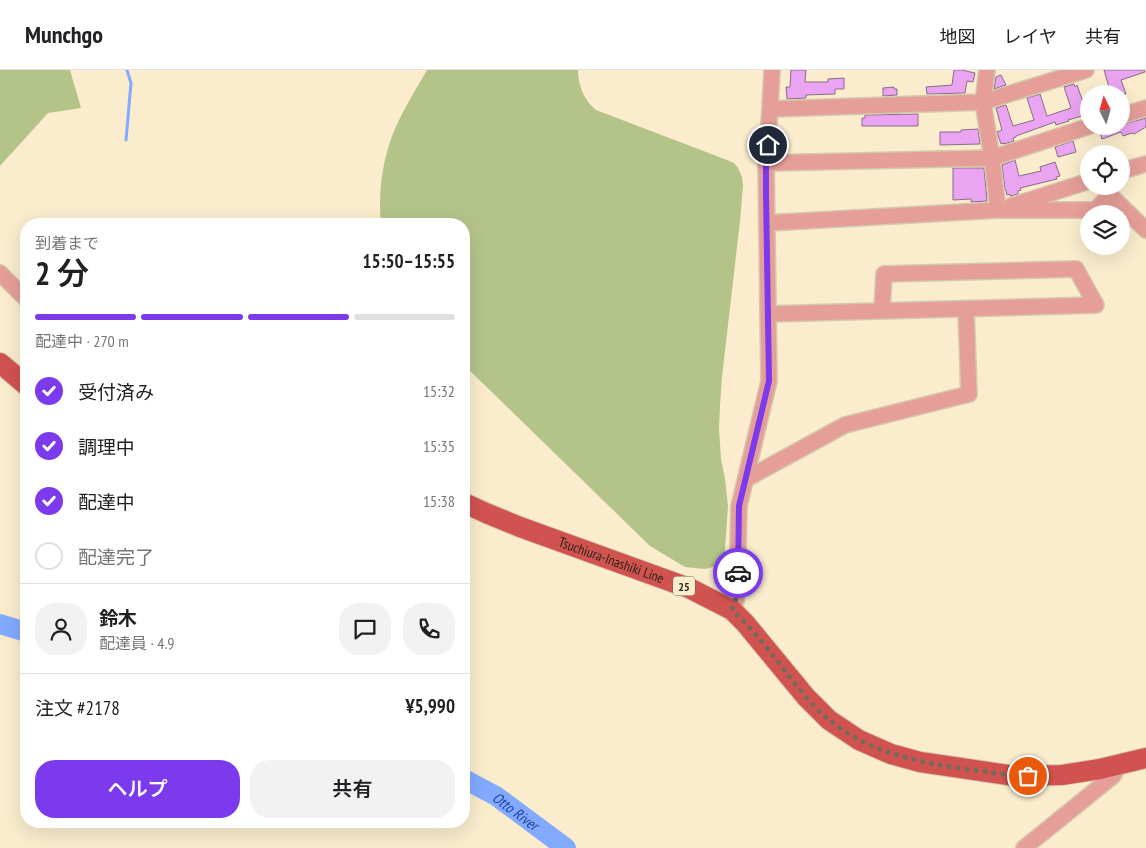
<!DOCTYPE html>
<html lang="ja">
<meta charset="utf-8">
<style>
:root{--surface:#fff;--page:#f2f2f2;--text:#202124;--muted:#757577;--line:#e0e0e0;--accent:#7c3aed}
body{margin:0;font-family:"PT Sans Narrow","Noto Sans JP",sans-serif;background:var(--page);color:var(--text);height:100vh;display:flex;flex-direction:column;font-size:19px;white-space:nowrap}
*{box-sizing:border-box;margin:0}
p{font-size:16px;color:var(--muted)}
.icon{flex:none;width:28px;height:28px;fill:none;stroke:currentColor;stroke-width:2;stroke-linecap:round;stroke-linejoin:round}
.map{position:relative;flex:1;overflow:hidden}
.details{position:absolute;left:20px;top:148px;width:450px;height:610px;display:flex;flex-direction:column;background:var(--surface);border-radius:20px;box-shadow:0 5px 20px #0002}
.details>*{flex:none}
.needle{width:32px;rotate:355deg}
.fabs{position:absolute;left:1080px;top:15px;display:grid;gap:10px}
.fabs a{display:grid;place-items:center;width:50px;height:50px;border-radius:50%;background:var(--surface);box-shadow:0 5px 20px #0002;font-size:25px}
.pin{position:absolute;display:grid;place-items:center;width:42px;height:42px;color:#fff;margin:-21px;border:2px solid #fff;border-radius:50%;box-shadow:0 1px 5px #0007}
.courier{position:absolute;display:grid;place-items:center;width:50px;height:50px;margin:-25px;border:4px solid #7c3aed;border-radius:50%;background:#fff;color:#222;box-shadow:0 1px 6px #0007}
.headline em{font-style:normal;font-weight:600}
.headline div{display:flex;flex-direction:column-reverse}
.headline{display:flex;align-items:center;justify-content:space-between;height:85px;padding:0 15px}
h1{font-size:32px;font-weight:600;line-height:38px}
.bar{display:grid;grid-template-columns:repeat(4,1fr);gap:8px 5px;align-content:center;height:60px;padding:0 15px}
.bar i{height:6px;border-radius:4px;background:var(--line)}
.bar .selected{background:var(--accent)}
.bar p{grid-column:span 4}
.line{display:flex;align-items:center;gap:12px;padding:0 15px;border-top:1px solid var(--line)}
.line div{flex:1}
.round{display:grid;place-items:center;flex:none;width:52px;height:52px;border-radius:20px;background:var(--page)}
ol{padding:0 15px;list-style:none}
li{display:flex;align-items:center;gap:15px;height:55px}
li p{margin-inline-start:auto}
li .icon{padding:5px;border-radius:50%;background:var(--accent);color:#fff;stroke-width:4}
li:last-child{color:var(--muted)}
li i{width:28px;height:28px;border:2px solid var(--line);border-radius:50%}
.cta{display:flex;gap:10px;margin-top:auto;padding:10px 15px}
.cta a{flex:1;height:58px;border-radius:20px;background:var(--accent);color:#fff;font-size:20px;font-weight:600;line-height:58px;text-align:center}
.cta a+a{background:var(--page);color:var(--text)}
header{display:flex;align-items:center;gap:30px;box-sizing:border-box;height:70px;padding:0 25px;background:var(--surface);border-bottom:1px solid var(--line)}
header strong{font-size:24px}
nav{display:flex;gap:28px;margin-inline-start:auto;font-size:18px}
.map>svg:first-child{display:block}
.green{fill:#b4c489}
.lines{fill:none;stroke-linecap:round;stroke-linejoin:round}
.stream{stroke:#82abff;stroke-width:3}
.river{stroke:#82abff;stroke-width:20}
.building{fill:#eba4f1;stroke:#856f86}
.minor-casing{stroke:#d5c8ad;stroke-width:18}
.major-casing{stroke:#d5c8ad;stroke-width:22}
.minor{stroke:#e59e98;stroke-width:15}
.major{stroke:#d1534f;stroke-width:20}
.done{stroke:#736b59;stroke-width:5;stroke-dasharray:0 9}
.route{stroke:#7c3aed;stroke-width:6}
.labels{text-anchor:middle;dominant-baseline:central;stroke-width:4.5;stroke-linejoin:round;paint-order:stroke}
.shield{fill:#faeccd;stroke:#696150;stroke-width:1}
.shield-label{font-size:12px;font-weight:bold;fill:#2b261b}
.street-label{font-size:14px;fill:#2b261b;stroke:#faeccd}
.water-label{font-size:15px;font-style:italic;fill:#1a419f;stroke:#faeccd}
</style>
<header>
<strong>Munchgo</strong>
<nav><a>地図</a><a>レイヤ</a><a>共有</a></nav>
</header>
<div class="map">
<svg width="1146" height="778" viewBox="0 0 1146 778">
<rect width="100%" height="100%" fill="#faeccd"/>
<!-- green -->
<path class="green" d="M 0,0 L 70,0 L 81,38 L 48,43 L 0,96 Z
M 427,0 L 578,0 C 578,15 584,31 596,40 L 727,90 L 734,93 L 738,98 L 742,107 L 743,116 L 740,151 L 722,307 L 720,335 L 719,359 L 721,389 L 725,409 L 728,436 L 725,479 L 723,490 L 717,496 L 705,499 L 685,497 L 650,476 L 464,295 L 464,154 L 381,154 C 378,124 382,94 392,66 C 401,43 415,21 427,0 Z"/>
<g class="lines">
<!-- stream -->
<path class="stream" d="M 126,70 L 131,13 L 127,0"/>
<!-- river -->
<g class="river">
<path d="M 0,554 L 26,562"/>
<path id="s1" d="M 464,709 L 496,726 L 566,778"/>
</g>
</g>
<!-- building -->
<path class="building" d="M 791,0 L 806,0 L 805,12 L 828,12 L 828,9 L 844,8 L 844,19 L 835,19 L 835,24 L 806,25 L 806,28 L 787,29 L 786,17 L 790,17 Z
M 954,0 L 962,0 L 975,3 L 973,12 L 967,11 L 965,23 L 927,24 L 926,17 L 952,15 Z
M 1104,0 L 1144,0 L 1145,2 L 1121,10 L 1126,24 L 1111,24 Z
M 1001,5 L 1006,15 L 994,19 L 996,7 Z
M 1074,14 L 1075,17 L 1077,15 L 1083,32 L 1089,30 L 1089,44 L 1068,50 L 1069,51 L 1056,55 L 1055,52 L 1016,66 L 1016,67 L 1013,68 L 1014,71 L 1004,74 L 1004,73 L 1001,74 L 997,62 L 1002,60 L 996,38 L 1006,35 L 1013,56 L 1034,50 L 1027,28 L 1040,24 L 1047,46 L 1071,38 L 1064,17 Z
M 894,17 L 894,19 L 897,19 L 897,25 L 883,26 L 883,18 Z
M 918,44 L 918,56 L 862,56 L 862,48 L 865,48 L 865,45 Z
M 1146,48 L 1146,57 L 1134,64 L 1132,63 L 1123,66 L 1121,62 L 1102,69 L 1099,59 L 1106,56 L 1121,56 L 1121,55 Z
M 978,59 L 980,74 L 940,75 L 940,62 L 961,62 L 961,60 Z
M 1073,71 L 1076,82 L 1058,87 L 1055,77 Z
M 1015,90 L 1019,106 L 1041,101 L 1040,97 L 1055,92 L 1060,106 L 1056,107 L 1057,109 L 1020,118 L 1021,120 L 1018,121 L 1018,124 L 1010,126 L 1009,124 L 1007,125 L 1006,120 L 1005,120 L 1002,95 Z
M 953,98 L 984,98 L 987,131 L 971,132 L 971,129 L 953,130 Z"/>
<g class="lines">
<defs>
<path id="minor" d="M 987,0 L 983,32 L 992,88 L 998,140
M 770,39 L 983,32 L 1086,0
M 1121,46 L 1146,38
M 766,93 L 992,88 L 1090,56
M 1121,101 L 1146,94
M 1011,136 L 1089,111
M 767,153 L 998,140 L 1095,140 L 1110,125 L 1146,160
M 0,203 L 26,229
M 768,244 L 1096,235 L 1076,199 L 884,204 L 882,241
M 746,409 L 845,355 L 969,324 L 966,239
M 732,540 L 736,531 L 737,524 L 739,436 L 769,311 L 766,93 L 770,39 L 772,0
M 1024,778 L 1113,706 L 1119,695"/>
<g id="major">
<path d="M 0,293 L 26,315"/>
<path id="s2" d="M 464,433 L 486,443 L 520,457 L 689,518 L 732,540 L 745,553 L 806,627 L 829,650 L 859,670 L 891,684 L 920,692 L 954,697 L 1015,706 L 1062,705 L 1100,699 L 1146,688"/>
</g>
</defs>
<!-- minor casing -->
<use href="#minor" class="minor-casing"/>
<!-- major casing -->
<use href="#major" class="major-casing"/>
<!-- minor -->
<use href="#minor" class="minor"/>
<!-- major -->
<use href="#major" class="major"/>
</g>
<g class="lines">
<!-- done -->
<path class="done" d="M 738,503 C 737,517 738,527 732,540 C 764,569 787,607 816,638 C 859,681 914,692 972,700 C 991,702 1009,706 1028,706"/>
<!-- route -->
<path class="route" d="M 738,503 L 739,436 L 769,311 L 766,123 L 766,93 L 768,75"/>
</g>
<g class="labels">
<!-- shield labels -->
<rect class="shield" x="673" y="506.5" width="22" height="19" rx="4"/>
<g class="shield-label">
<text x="684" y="516">25</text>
</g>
<!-- street labels -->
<g class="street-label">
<text stroke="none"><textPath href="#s2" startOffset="158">Tsuchiura-Inashiki Line</textPath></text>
</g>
<!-- water labels -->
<g class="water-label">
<text stroke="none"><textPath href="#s1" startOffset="61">Otto River</textPath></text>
</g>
</g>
</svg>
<div class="fabs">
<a><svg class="needle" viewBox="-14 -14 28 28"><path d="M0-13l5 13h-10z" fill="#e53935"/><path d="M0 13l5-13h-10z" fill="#757577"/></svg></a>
<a><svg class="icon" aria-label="locate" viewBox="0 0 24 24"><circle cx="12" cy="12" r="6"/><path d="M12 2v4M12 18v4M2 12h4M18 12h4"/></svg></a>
<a><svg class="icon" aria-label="layers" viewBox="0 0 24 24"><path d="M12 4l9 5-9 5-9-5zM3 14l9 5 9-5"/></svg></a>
</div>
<div class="pin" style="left:1028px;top:706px;background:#ea580c"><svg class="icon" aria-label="bag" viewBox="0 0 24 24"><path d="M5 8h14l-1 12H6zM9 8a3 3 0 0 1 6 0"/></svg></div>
<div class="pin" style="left:768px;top:75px;background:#1f2937"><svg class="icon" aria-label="home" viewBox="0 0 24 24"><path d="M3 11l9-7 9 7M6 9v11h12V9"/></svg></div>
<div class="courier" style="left:738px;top:503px"><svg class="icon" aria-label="car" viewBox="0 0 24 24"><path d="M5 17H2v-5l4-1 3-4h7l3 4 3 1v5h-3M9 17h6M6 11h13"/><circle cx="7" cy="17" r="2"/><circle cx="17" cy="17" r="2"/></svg></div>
<section class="details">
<div class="headline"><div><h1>2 分</h1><p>到着まで</p></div><em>15:50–15:55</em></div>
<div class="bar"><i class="selected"></i><i class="selected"></i><i class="selected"></i><i></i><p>配達中 · 270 m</p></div>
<ol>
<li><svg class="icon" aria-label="check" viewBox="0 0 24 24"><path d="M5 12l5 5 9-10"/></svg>受付済み<p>15:32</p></li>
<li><svg class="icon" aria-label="check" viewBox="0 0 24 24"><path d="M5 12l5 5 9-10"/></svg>調理中<p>15:35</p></li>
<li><svg class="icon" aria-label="check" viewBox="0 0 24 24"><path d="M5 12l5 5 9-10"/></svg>配達中<p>15:38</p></li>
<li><i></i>配達完了</li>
</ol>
<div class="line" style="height:90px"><a class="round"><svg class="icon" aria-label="person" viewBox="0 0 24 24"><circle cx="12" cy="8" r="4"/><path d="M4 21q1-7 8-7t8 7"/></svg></a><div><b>鈴木</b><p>配達員 · 4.9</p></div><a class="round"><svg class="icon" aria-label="chat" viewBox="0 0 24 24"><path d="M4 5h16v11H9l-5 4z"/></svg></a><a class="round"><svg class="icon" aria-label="phone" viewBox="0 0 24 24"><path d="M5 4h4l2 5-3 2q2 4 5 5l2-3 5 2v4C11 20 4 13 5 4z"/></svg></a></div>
<div class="line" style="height:65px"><div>注文 #2178</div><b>¥5,990</b></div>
<div class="cta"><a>ヘルプ</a><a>共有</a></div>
</section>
</div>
